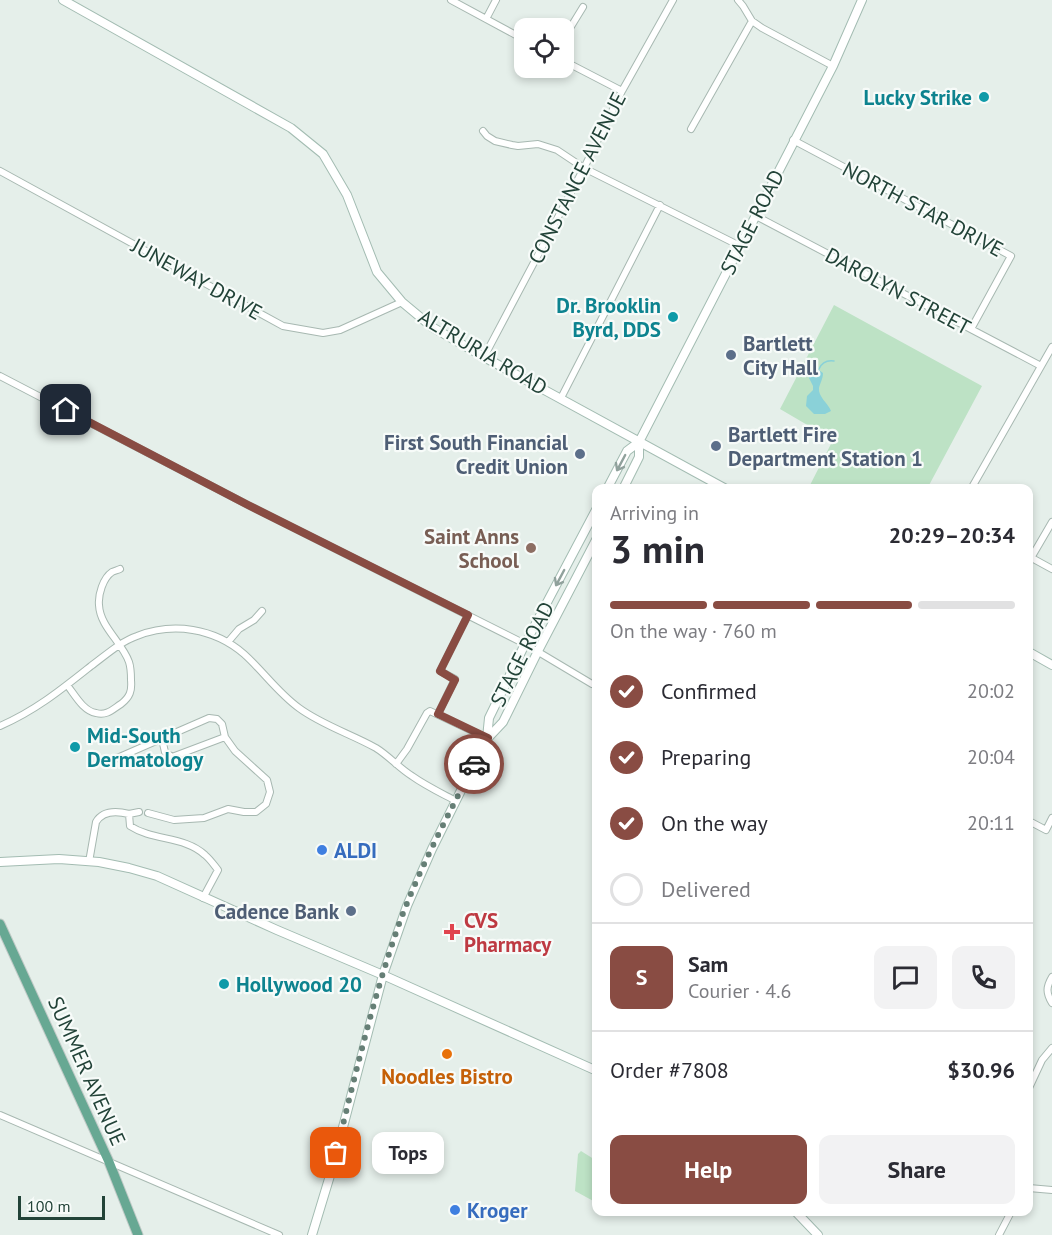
<!DOCTYPE html>
<meta charset="utf-8">
<style>
:root{--surface:#fff;--page:#f2f2f3;--text:#2b2b33;--muted:#7c7c81;--line:#e1e1e2;--accent:#894c43}
body{margin:0;font-family:"PT Sans",sans-serif;background:var(--page);color:var(--text);height:100vh;display:flex;flex-direction:column;font-size:22px;white-space:nowrap}
*{box-sizing:border-box;margin:0}
p{font-size:20px;color:var(--muted)}
.icon{flex:none;width:33px;height:33px;fill:none;stroke:currentColor;stroke-width:2;stroke-linecap:round;stroke-linejoin:round}
.map{position:relative;flex:1;overflow:hidden}
.side{position:absolute;left:592px;top:484px;width:441px;height:732px;display:flex;flex-direction:column;background:var(--surface);border-radius:12px;box-shadow:0 3px 9px #0003}
.side>*{flex:none}
.fabs{position:absolute;left:514px;top:18px;display:grid;gap:12px}
.fabs a{display:grid;place-items:center;width:60px;height:60px;border-radius:12px;background:var(--surface);box-shadow:0 3px 9px #0003;font-size:30px}
.scale{position:absolute;left:18px;bottom:15px;width:87px;box-sizing:border-box;padding-left:6px;border:3px solid #224338;border-top:0;font-size:16px;line-height:21px;white-space:nowrap;color:#224338;-webkit-text-stroke:4px #f7fbf9;paint-order:stroke}
.pin{position:absolute;display:grid;place-items:center;width:51px;height:51px;color:#fff;margin:-26px;border-radius:12px;box-shadow:0 3px 9px #0006}
.courier{position:absolute;display:grid;place-items:center;width:60px;height:60px;margin:-30px;border:4px solid #894c43;border-radius:50%;background:#fff;color:#222;box-shadow:0 2px 8px #0007}
.bubble{position:absolute;height:42px;border-radius:12px;background:var(--surface);box-shadow:0 3px 9px #0003;font-size:20px;font-weight:700;line-height:42px;text-align:center}
.headline em{font-style:normal;font-weight:700}
.headline div{display:flex;flex-direction:column-reverse}
.headline{display:flex;align-items:center;justify-content:space-between;height:102px;padding:0 18px}
h1{font-size:39px;font-weight:700;line-height:45px}
.bar{display:grid;grid-template-columns:repeat(4,1fr);gap:9px 6px;align-content:center;height:72px;padding:0 18px}
.bar i{height:8px;border-radius:4px;background:var(--line)}
.bar .current{background:var(--accent)}
.bar p{grid-column:span 4}
.line{display:flex;align-items:center;gap:15px;padding:0 18px;border-top:2px solid var(--line)}
.line div{flex:1}
.round{display:grid;place-items:center;flex:none;width:63px;height:63px;border-radius:12px;background:var(--page)}
ol{padding:0 18px;list-style:none}
li{display:flex;align-items:center;gap:18px;height:66px}
li p{margin-inline-start:auto}
li .icon{padding:6px;border-radius:50%;background:var(--accent);color:#fff;stroke-width:4}
li:last-child{color:var(--muted)}
li i{width:33px;height:33px;border:3px solid var(--line);border-radius:50%}
.primary-button{display:flex;gap:12px;margin-top:auto;padding:12px 18px}
.primary-button a{flex:1;height:69px;border-radius:12px;background:var(--accent);color:#fff;font-size:24px;font-weight:700;line-height:69px;text-align:center}
.primary-button a+a{background:var(--page);color:var(--text)}
.map>svg:first-child{display:block}
.green{fill:#bde2c5}
.water{fill:#8ad1d8}
.lines{fill:none;stroke-linecap:round;stroke-linejoin:round}
.stream{stroke:#8ad1d8;stroke-width:1.5}
.street-casing{stroke:#a7b8b1;stroke-width:8}
.secondary-casing{stroke:#a3bcb2;stroke-width:10}
.primary-casing{stroke:#c1cac7;stroke-width:11}
.street{stroke:#fff;stroke-width:6}
.secondary{stroke:#fff;stroke-width:8}
.primary{stroke:#67a893;stroke-width:9}
.oneway{stroke:#90a19c}
.done{stroke:#667f76;stroke-width:6;stroke-dasharray:0 10.8}
.route{stroke:#894c43;stroke-width:8}
.culture-dot{fill:#0f9aa8;stroke:#f7fbf9;stroke-width:2}
.service-dot{fill:#5c6f8a;stroke:#f7fbf9;stroke-width:2}
.education-dot{fill:#8d6e63;stroke:#f7fbf9;stroke-width:2}
.shop-dot{fill:#3f7fe0;stroke:#f7fbf9;stroke-width:2}
.health-dot{fill:#e0444e;stroke:#f7fbf9;stroke-width:2}
.food-dot{fill:#e8710a;stroke:#f7fbf9;stroke-width:2}
.labels{text-anchor:middle;dominant-baseline:central;stroke-width:4.5;stroke-linejoin:round;paint-order:stroke}
.culture-label{font-size:21px;font-weight:bold;fill:#0d838f;stroke:#f7fbf9;text-anchor:end}
.street-label{font-size:21px;fill:#224338;stroke:#f7fbf9}
.service-label{font-size:21px;font-weight:bold;fill:#4e5e75;stroke:#f7fbf9;text-anchor:start}
.education-label{font-size:21px;font-weight:bold;fill:#785e54;stroke:#f7fbf9;text-anchor:end}
.shop-label{font-size:21px;font-weight:bold;fill:#366cbe;stroke:#f7fbf9;text-anchor:start}
.health-label{font-size:21px;font-weight:bold;fill:#be3a42;stroke:#f7fbf9;text-anchor:start}
.food-label{font-size:21px;font-weight:bold;fill:#c56008;stroke:#f7fbf9}
</style>
<div class="map">
<svg width="1052" height="1235" viewBox="0 0 1052 1235">
<rect width="100%" height="100%" fill="#e5efea"/>
<!-- green -->
<path class="green" d="M 834,305 L 982,386 L 927,489 L 808,489 L 833,440 L 780,409 Z
M 581,1151 L 597,1161 L 597,1203 L 575,1191 L 578,1154 Z"/>
<!-- water -->
<path class="water" d="M 815,367 L 823,373 C 823,379 820,383 819,388 C 818,397 828,403 831,411 L 825,414 L 814,414 L 806,406 L 807,396 L 813,390 L 813,386 L 809,378 L 809,369 Z"/>
<g class="lines">
<!-- stream -->
<path class="stream" d="M 819,369 C 822,362 827,360 834,361"/>
<defs>
<path id="street" d="M 451,0 L 525,40
M 738,0 L 743,6 L 752,21 L 762,28 L 833,66
M 486,19 L 496,0
M 564,38 L 583,7
M 564,61 L 622,91
M 691,129 L 752,21
M 483,131 L 487,136 L 495,141 L 512,145 L 518,146 L 538,144 L 557,150 L 584,168 L 740,246
M 793,140 L 1011,256 L 971,329
M 0,171 L 283,326 L 323,333 L 340,330 L 402,302
M 756,216 L 1041,366
M 484,357 L 584,168 L 622,91 L 673,0
M 0,376 L 248,505 L 525,644 L 592,684 L 597,685
M 561,398 L 660,205
M 971,489 L 1052,347
M 1030,557 L 1052,569
M 1031,558 L 1052,522
M 228,642 L 239,629 L 254,620 L 262,611
M 67,685 C 75,695 83,711 96,713 C 107,716 113,709 121,704 C 130,697 132,691 131,680 C 131,674 131,668 129,662 C 122,642 100,627 99,605 C 98,595 103,578 112,572 C 114,571 118,570 120,569
M 438,714 L 455,679 L 440,671 L 468,615
M 0,726 C 35,711 62,689 91,666 C 106,655 120,642 137,636 C 173,622 214,628 244,654 C 263,671 278,693 299,708 C 322,725 351,734 376,748 C 389,756 399,768 412,776 C 426,786 441,793 456,801
M 162,739 L 165,752 L 172,757 L 225,737
M 108,762 L 209,718 L 217,719 L 222,724 L 225,737 L 235,751 L 267,780 L 270,792 L 266,804 L 256,812 L 244,812 L 228,809 L 204,818 L 174,820 L 148,813
M 396,764 L 407,749 L 427,713 L 430,711 L 487,738
M 129,814 L 139,812
M 1029,821 L 1046,830 L 1052,818
M 89,862 L 96,822 C 103,810 117,811 129,814 L 130,826 C 153,841 185,836 205,855 C 210,859 214,865 218,870 L 203,898
M 1052,977 C 1046,987 1046,993 1052,1003
M 1029,1088 L 1042,1060 L 1052,1048
M 0,1115 L 279,1235
M 1029,1188 L 1052,1190
M 999,1235 L 1011,1212"/>
<path id="secondary" d="M 63,0 L 291,128 L 323,154 L 347,195 L 377,272 L 402,302 L 432,327 L 484,357 L 726,489
M 607,489 L 627,451 L 639,442 L 833,66 L 862,0
M 623,489 L 639,457 L 639,442
M 1029,652 L 1052,665
M 487,738 L 489,718 L 525,644 L 597,508
M 0,862 L 59,859 L 99,862 L 129,868 L 157,876 L 277,930 L 383,975 L 597,1071
M 796,1212 L 818,1235
M 312,1235 L 332,1169 L 383,975 L 407,906 L 432,849 L 486,740 L 503,722 L 538,651 L 597,538"/>
<path id="primary" d="M 0,924 L 109,1162 L 138,1235"/>
</defs>
<!-- street casing -->
<use href="#street" class="street-casing"/>
<!-- secondary casing -->
<use href="#secondary" class="secondary-casing"/>
<!-- primary casing -->
<use href="#primary" class="primary-casing"/>
<!-- street -->
<use href="#street" class="street"/>
<!-- secondary -->
<use href="#secondary" class="secondary"/>
<!-- primary -->
<use href="#primary" class="primary"/>
</g>
<!-- one-way arrows -->
<defs><path id="oneway-shaft" d="M-6 0H5M1.5-3L5.5 0L1.5 3" fill="none" stroke-width="1.6" stroke-linecap="round" stroke-linejoin="round" transform="scale(1.5)"/></defs>
<g class="oneway">
<use href="#oneway-shaft" transform="translate(621 463) rotate(118)"/>
<use href="#oneway-shaft" transform="translate(560 578) rotate(118)"/>
</g>
<g class="lines">
<!-- done -->
<path class="done" d="M 336,1153 C 355,1076 373,998 399,924 C 419,869 448,816 474,764"/>
<!-- route -->
<path class="route" d="M 66,410 L 248,505 L 468,615 L 440,671 L 455,680 L 438,714 L 488,738 L 474,764"/>
</g>
<!-- markers -->
<g class="culture-dot">
<circle cx="984" cy="97" r="6"/>
<circle cx="673" cy="317" r="6"/>
<circle cx="75" cy="747" r="6"/>
<circle cx="224" cy="984" r="6"/>
</g>
<g class="service-dot">
<circle cx="731" cy="355" r="6"/>
<circle cx="716" cy="446" r="6"/>
<circle cx="580" cy="454" r="6"/>
<circle cx="351" cy="911" r="6"/>
</g>
<circle class="education-dot" cx="531" cy="548" r="6"/>
<g class="shop-dot">
<circle cx="322" cy="850" r="6"/>
<circle cx="455" cy="1210" r="6"/>
</g>
<path class="health-dot" d="M449 923h6v6h6v6h-6v6h-6v-6h-6v-6h6z"/>
<circle class="food-dot" cx="447" cy="1054" r="6"/>
<g class="labels">
<!-- culture labels -->
<g class="culture-label">
<text x="972" y="97">Lucky Strike</text>
<text x="661" y="305">Dr. Brooklin<tspan x="661" dy="24">Byrd, DDS</tspan></text>
<text x="87" y="735" text-anchor="start">Mid-South<tspan x="87" dy="24">Dermatology</tspan></text>
<text x="236" y="984" text-anchor="start">Hollywood 20</text>
</g>
<!-- street labels -->
<g class="street-label">
<text transform="translate(577 178) rotate(-63)">CONSTANCE AVENUE</text>
<text transform="translate(923 209) rotate(28)">NORTH STAR DRIVE</text>
<text transform="translate(752 222) rotate(-63)">STAGE ROAD</text>
<text transform="translate(197 279) rotate(29)">JUNEWAY DRIVE</text>
<text transform="translate(898 291) rotate(28)">DAROLYN STREET</text>
<text transform="translate(483 352) rotate(31)">ALTRURIA ROAD</text>
<text transform="translate(522 654) rotate(-63)">STAGE ROAD</text>
<text transform="translate(87 1071) rotate(66)">SUMMER AVENUE</text>
</g>
<!-- service labels -->
<g class="service-label">
<text x="743" y="343">Bartlett<tspan x="743" dy="24">City Hall</tspan></text>
<text x="728" y="434">Bartlett Fire<tspan x="728" dy="24">Department Station 1</tspan></text>
<text x="568" y="442" text-anchor="end">First South Financial<tspan x="568" dy="24">Credit Union</tspan></text>
<text x="339" y="911" text-anchor="end">Cadence Bank</text>
</g>
<!-- education labels -->
<g class="education-label">
<text x="519" y="536">Saint Anns<tspan x="519" dy="24">School</tspan></text>
</g>
<!-- shop labels -->
<g class="shop-label">
<text x="334" y="850">ALDI</text>
<text x="467" y="1210">Kroger</text>
</g>
<!-- health labels -->
<g class="health-label">
<text x="464" y="920">CVS<tspan x="464" dy="24">Pharmacy</tspan></text>
</g>
<!-- food labels -->
<g class="food-label">
<text x="447" y="1076">Noodles Bistro</text>
</g>
</g>
</svg>
<div class="fabs">
<a><svg class="icon" aria-label="locate" viewBox="0 0 24 24"><circle cx="12" cy="12" r="6"/><path d="M12 2v4M12 18v4M2 12h4M18 12h4"/></svg></a>
</div>
<div class="scale">100 m</div>
<div class="pin" style="left:336px;top:1153px;background:#ea580c"><svg class="icon" aria-label="bag" viewBox="0 0 24 24"><path d="M5 8h14l-1 12H6zM9 8a3 3 0 0 1 6 0"/></svg></div>
<div class="pin" style="left:66px;top:410px;background:#1f2937"><svg class="icon" aria-label="home" viewBox="0 0 24 24"><path d="M3 11l9-7 9 7M6 9v11h12V9"/></svg></div>
<div class="courier" style="left:474px;top:764px"><svg class="icon" aria-label="car" viewBox="0 0 24 24"><path d="M5 17H2v-5l4-1 3-4h7l3 4 3 1v5h-3M9 17h6M6 11h13"/><circle cx="7" cy="17" r="2"/><circle cx="17" cy="17" r="2"/></svg></div>
<div class="bubble" style="left:372px;top:1132px;width:72px">Tops</div>
<section class="side">
<div class="headline"><div><h1>3 min</h1><p>Arriving in</p></div><em>20:29–20:34</em></div>
<div class="bar"><i class="current"></i><i class="current"></i><i class="current"></i><i></i><p>On the way · 760 m</p></div>
<ol>
<li><svg class="icon" aria-label="check" viewBox="0 0 24 24"><path d="M5 12l5 5 9-10"/></svg>Confirmed<p>20:02</p></li>
<li><svg class="icon" aria-label="check" viewBox="0 0 24 24"><path d="M5 12l5 5 9-10"/></svg>Preparing<p>20:04</p></li>
<li><svg class="icon" aria-label="check" viewBox="0 0 24 24"><path d="M5 12l5 5 9-10"/></svg>On the way<p>20:11</p></li>
<li><i></i>Delivered</li>
</ol>
<div class="line" style="height:108px"><b class="round" style="background:var(--accent);color:#fff">S</b><div><b>Sam</b><p>Courier · 4.6</p></div><a class="round"><svg class="icon" aria-label="chat" viewBox="0 0 24 24"><path d="M4 5h16v11H9l-5 4z"/></svg></a><a class="round"><svg class="icon" aria-label="phone" viewBox="0 0 24 24"><path d="M5 4h4l2 5-3 2q2 4 5 5l2-3 5 2v4C11 20 4 13 5 4z"/></svg></a></div>
<div class="line" style="height:78px"><div>Order #7808</div><b>$30.96</b></div>
<div class="primary-button"><a>Help</a><a>Share</a></div>
</section>
</div>
